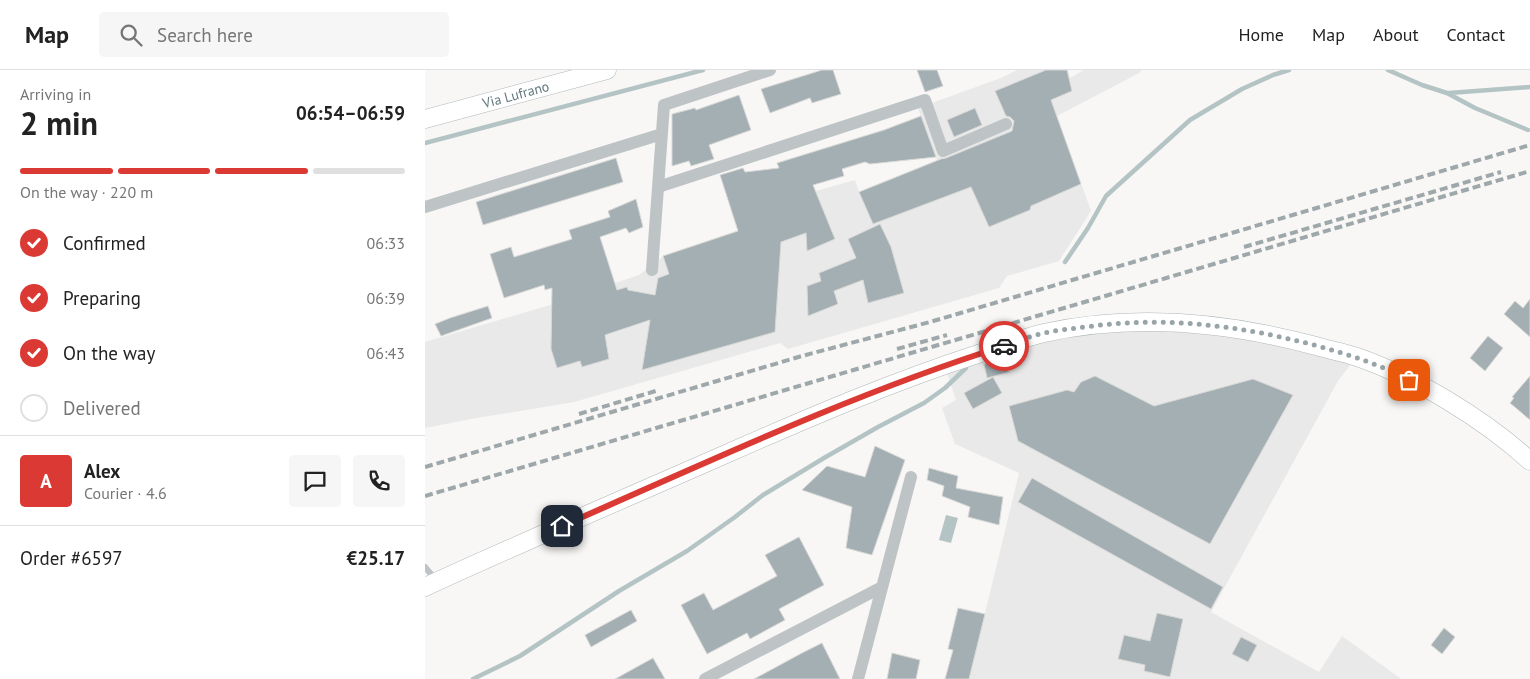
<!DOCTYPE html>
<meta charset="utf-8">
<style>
:root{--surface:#fff;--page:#f6f6f6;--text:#222;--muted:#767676;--line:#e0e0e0;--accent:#da3a33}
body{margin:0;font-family:"PT Sans",sans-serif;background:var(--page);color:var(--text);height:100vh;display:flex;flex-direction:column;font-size:19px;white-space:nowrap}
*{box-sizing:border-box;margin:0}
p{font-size:16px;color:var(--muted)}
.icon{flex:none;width:28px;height:28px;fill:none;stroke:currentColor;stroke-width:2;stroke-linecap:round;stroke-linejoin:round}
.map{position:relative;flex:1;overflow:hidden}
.side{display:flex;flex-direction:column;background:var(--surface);width:425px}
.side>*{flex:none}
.pin{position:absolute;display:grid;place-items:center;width:42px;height:42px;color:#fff;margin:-21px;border-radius:10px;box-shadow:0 2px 8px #0006}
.courier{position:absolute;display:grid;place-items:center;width:50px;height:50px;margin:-25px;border:4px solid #da3a33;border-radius:50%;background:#fff;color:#222;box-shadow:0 1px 6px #0007}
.summary em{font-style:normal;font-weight:600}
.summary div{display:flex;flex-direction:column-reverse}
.summary{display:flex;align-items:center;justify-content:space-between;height:85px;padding:0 20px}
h1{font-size:32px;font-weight:600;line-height:38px}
.bar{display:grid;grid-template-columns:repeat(4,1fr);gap:8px 5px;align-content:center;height:60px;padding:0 20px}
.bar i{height:6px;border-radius:4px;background:var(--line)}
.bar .selected{background:var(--accent)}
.bar p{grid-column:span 4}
.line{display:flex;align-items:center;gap:12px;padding:0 20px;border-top:1px solid var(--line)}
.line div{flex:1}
.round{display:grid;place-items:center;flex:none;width:52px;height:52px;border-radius:5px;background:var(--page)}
ol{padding:0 20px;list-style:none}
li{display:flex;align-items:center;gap:15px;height:55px}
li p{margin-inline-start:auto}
li .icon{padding:5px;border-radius:50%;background:var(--accent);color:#fff;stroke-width:4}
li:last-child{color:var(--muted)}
li i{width:28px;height:28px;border:2px solid var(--line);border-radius:50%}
header{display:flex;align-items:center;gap:30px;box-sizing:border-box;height:70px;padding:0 25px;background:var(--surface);border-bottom:1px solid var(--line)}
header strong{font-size:24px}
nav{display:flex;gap:28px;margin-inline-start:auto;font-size:18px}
.search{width:350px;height:45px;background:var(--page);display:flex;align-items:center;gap:12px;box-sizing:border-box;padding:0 18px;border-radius:5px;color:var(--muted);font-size:19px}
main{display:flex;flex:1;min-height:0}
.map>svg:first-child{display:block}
.built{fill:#e8e9e8}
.water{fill:#b4c4c5}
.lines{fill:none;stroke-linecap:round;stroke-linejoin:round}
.stream{stroke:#b4c4c5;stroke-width:4.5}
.building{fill:#a3afb2;stroke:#d9d9d7}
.secondary-casing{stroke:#afb7b9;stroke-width:19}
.lane{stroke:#bec4c6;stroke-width:6}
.street{stroke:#bec4c6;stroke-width:12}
.secondary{stroke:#fff;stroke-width:18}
.rail{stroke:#9ea8ab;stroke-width:4;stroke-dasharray:8 4;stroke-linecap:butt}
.done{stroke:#98a4a8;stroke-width:5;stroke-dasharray:0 9}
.route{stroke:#da3a33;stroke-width:6}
.labels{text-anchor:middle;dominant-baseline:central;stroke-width:5;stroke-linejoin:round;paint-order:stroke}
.street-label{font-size:14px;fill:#64787e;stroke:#fff}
</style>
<header>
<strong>Map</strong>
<div class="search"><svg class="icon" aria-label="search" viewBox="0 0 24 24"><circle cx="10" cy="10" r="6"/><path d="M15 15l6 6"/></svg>Search here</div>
<nav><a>Home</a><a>Map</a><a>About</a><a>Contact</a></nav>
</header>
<main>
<section class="side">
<div class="summary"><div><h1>2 min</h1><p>Arriving in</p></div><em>06:54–06:59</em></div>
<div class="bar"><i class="selected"></i><i class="selected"></i><i class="selected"></i><i></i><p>On the way · 220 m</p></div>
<ol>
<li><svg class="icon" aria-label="check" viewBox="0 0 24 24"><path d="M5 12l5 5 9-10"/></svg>Confirmed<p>06:33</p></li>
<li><svg class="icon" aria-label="check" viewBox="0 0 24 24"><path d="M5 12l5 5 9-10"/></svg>Preparing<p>06:39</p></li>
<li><svg class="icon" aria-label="check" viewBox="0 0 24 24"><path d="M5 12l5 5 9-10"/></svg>On the way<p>06:43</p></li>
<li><i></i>Delivered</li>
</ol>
<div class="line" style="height:90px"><b class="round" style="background:var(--accent);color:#fff">A</b><div><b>Alex</b><p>Courier · 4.6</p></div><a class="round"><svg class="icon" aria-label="chat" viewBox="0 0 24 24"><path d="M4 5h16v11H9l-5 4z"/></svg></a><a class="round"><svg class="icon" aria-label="phone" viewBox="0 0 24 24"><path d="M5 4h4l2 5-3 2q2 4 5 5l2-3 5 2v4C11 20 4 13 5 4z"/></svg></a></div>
<div class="line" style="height:65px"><div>Order #6597</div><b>€25.17</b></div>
</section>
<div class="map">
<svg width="1105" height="609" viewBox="0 0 1105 609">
<rect width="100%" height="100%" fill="#f8f7f5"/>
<!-- built -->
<path class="built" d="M 592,0 L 643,0 L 645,8 L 659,0 L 715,0 L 716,2 L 632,46 L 666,141 L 634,191 L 582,206 L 574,218 L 363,279 L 355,273 L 149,332 L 46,349 L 0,358 L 0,272 L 125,235 L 214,205 L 238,186 L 362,144 L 359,130 L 430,110 L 434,122 L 512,90 L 493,38 L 576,8 Z
M 745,260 L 799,264 L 857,274 L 926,294 L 913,311 L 786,542 L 894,602 L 917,566 L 976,609 L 544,609 L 594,403 L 530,374 L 517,338 L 531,330 L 522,303 L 618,272 L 648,267 L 693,261 Z"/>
<!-- water -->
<path class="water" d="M 521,445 L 533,448 L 526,473 L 514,470 Z"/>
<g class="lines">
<!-- stream -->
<path class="stream" d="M 963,0 L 997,15 L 1022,23 L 1050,38 L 1103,60
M 1024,23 L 1105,17
M 0,73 L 278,0
M 640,192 L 663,158 L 681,126 L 765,50 L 817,19 L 848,5 L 864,0
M 48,609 L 95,586 L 194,521 L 262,481 L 310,447 L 338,425 L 399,388 L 453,357 L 499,333 L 520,318 L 541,298"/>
</g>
<!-- building -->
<path class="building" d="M 397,0 L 408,0 L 416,24 L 387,33 L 385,28 L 345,43 L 336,19 Z
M 492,0 L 512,0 L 518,16 L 500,22 Z
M 621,0 L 642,0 L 647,21 L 626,30 L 656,114 L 606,136 L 605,140 L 564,157 L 546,117 L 448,154 L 434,122 L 516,89 L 521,88 L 587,61 L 589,51 L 585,47 L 581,46 L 570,21 Z
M 314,25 L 326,60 L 284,75 L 289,89 L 266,96 L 264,91 L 247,96 L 247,44 L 270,38 L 271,40 Z
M 550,38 L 557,55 L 529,67 L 522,50 Z
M 496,46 L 511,87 L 445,94 L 440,92 L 417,99 L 419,106 L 388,115 L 410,169 L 382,181 L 381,163 L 356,172 L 350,262 L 217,300 L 225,250 L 180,265 L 184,289 L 157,297 L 155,291 L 132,298 L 126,279 L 127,218 L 120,220 L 119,215 L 79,228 L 65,184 L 86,177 L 89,187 L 147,169 L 144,160 L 185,147 L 183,141 L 211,129 L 218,157 L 204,163 L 201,158 L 175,167 L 192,220 L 202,217 L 203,220 L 230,225 L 233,208 L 244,204 L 238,186 L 313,161 L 295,105 L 318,98 L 320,102 L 354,98 L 352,93 L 459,60 Z
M 191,88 L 198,112 L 58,155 L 51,132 Z
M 455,154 L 466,177 L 479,223 L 443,233 L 438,210 L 409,221 L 413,234 L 383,246 L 382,216 L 396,211 L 394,203 L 431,188 L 423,169 Z
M 1105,229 L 1105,267 L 1079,244 L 1090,231 L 1098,238 Z
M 63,236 L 67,248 L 16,266 L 10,254 L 25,248 Z
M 1063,266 L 1078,278 L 1060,301 L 1045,288 Z
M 568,292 L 585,302 L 562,308 L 559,294 Z
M 670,306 L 729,336 L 828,309 L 868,325 L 785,474 L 593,371 L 584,336 L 642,320 L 649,322 L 656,312 Z
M 1105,306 L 1105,350 L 1085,333 L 1089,328 L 1087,327 Z
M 568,307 L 577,323 L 548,339 L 539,323 Z
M 450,376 L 480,390 L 447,485 L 421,478 L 427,437 L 377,420 L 402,396 L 440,407 Z
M 504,398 L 533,406 L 531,418 L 578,427 L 574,455 L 543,447 L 545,437 L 517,426 L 519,416 L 502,410 Z
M 607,408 L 798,517 L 786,539 L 593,432 Z
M 374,467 L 399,515 L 354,539 L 360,550 L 325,569 L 322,563 L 282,584 L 256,535 L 279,523 L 288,540 L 352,506 L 340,485 Z
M 533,538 L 560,544 L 544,609 L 520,609 L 528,580 L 523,579 Z
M 206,540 L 212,551 L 166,577 L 160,565 Z
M 732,543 L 758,549 L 745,607 L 719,601 L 720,595 L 693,589 L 699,565 L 725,571 Z
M 1019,558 L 1030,567 L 1017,584 L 1006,575 Z
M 816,567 L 832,575 L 823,592 L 807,584 Z
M 397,573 L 415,609 L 329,609 L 377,583 Z
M 467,583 L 495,590 L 491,609 L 462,609 Z
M 228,588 L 240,609 L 190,609 Z"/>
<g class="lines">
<defs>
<g id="secondary">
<path id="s1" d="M 0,49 L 182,0"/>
<path d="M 0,517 C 100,471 201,428 301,384 C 385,347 469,311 556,283 C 577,276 598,268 619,263 C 710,243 802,252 891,276 C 904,280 918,282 932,287 C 990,307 1059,349 1105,391"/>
</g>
</defs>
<!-- secondary casing -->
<use href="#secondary" class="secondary-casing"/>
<!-- lane -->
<path class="lane" d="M 0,497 L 11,510"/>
<!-- street -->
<path class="street" d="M 233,117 L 500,30 L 518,81 L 581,54
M 0,137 L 237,64
M 227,200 L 239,35 L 345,0
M 280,609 L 457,517
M 433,609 L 486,407"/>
<!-- secondary -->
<use href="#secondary" class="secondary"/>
<!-- rail -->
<path class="rail" d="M 819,177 L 1076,102
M 472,279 L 522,265
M 154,344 L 234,320
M 0,397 L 377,286 L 505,252 L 1105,75
M 0,426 L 1105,101"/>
</g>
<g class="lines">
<!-- done -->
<path class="done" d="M 579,276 C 592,271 605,266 619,263 C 632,260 646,259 660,257 C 738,246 812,255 889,275 C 922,284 954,294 984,310"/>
<!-- route -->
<path class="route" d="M 137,456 C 283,392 427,324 579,276"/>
</g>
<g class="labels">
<!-- street labels -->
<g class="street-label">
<text stroke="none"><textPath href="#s1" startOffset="94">Via Lufrano</textPath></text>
</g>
</g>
</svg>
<div class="pin" style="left:984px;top:310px;background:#ea580c"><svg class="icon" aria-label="bag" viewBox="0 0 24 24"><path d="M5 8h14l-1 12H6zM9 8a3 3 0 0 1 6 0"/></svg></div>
<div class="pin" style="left:137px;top:456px;background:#1f2937"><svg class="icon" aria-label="home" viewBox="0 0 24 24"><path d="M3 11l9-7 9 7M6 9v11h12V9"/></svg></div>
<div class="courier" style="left:579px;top:276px"><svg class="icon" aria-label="car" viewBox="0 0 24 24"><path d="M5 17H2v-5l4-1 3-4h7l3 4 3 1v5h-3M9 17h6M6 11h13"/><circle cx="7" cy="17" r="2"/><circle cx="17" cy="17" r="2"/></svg></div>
</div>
</main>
